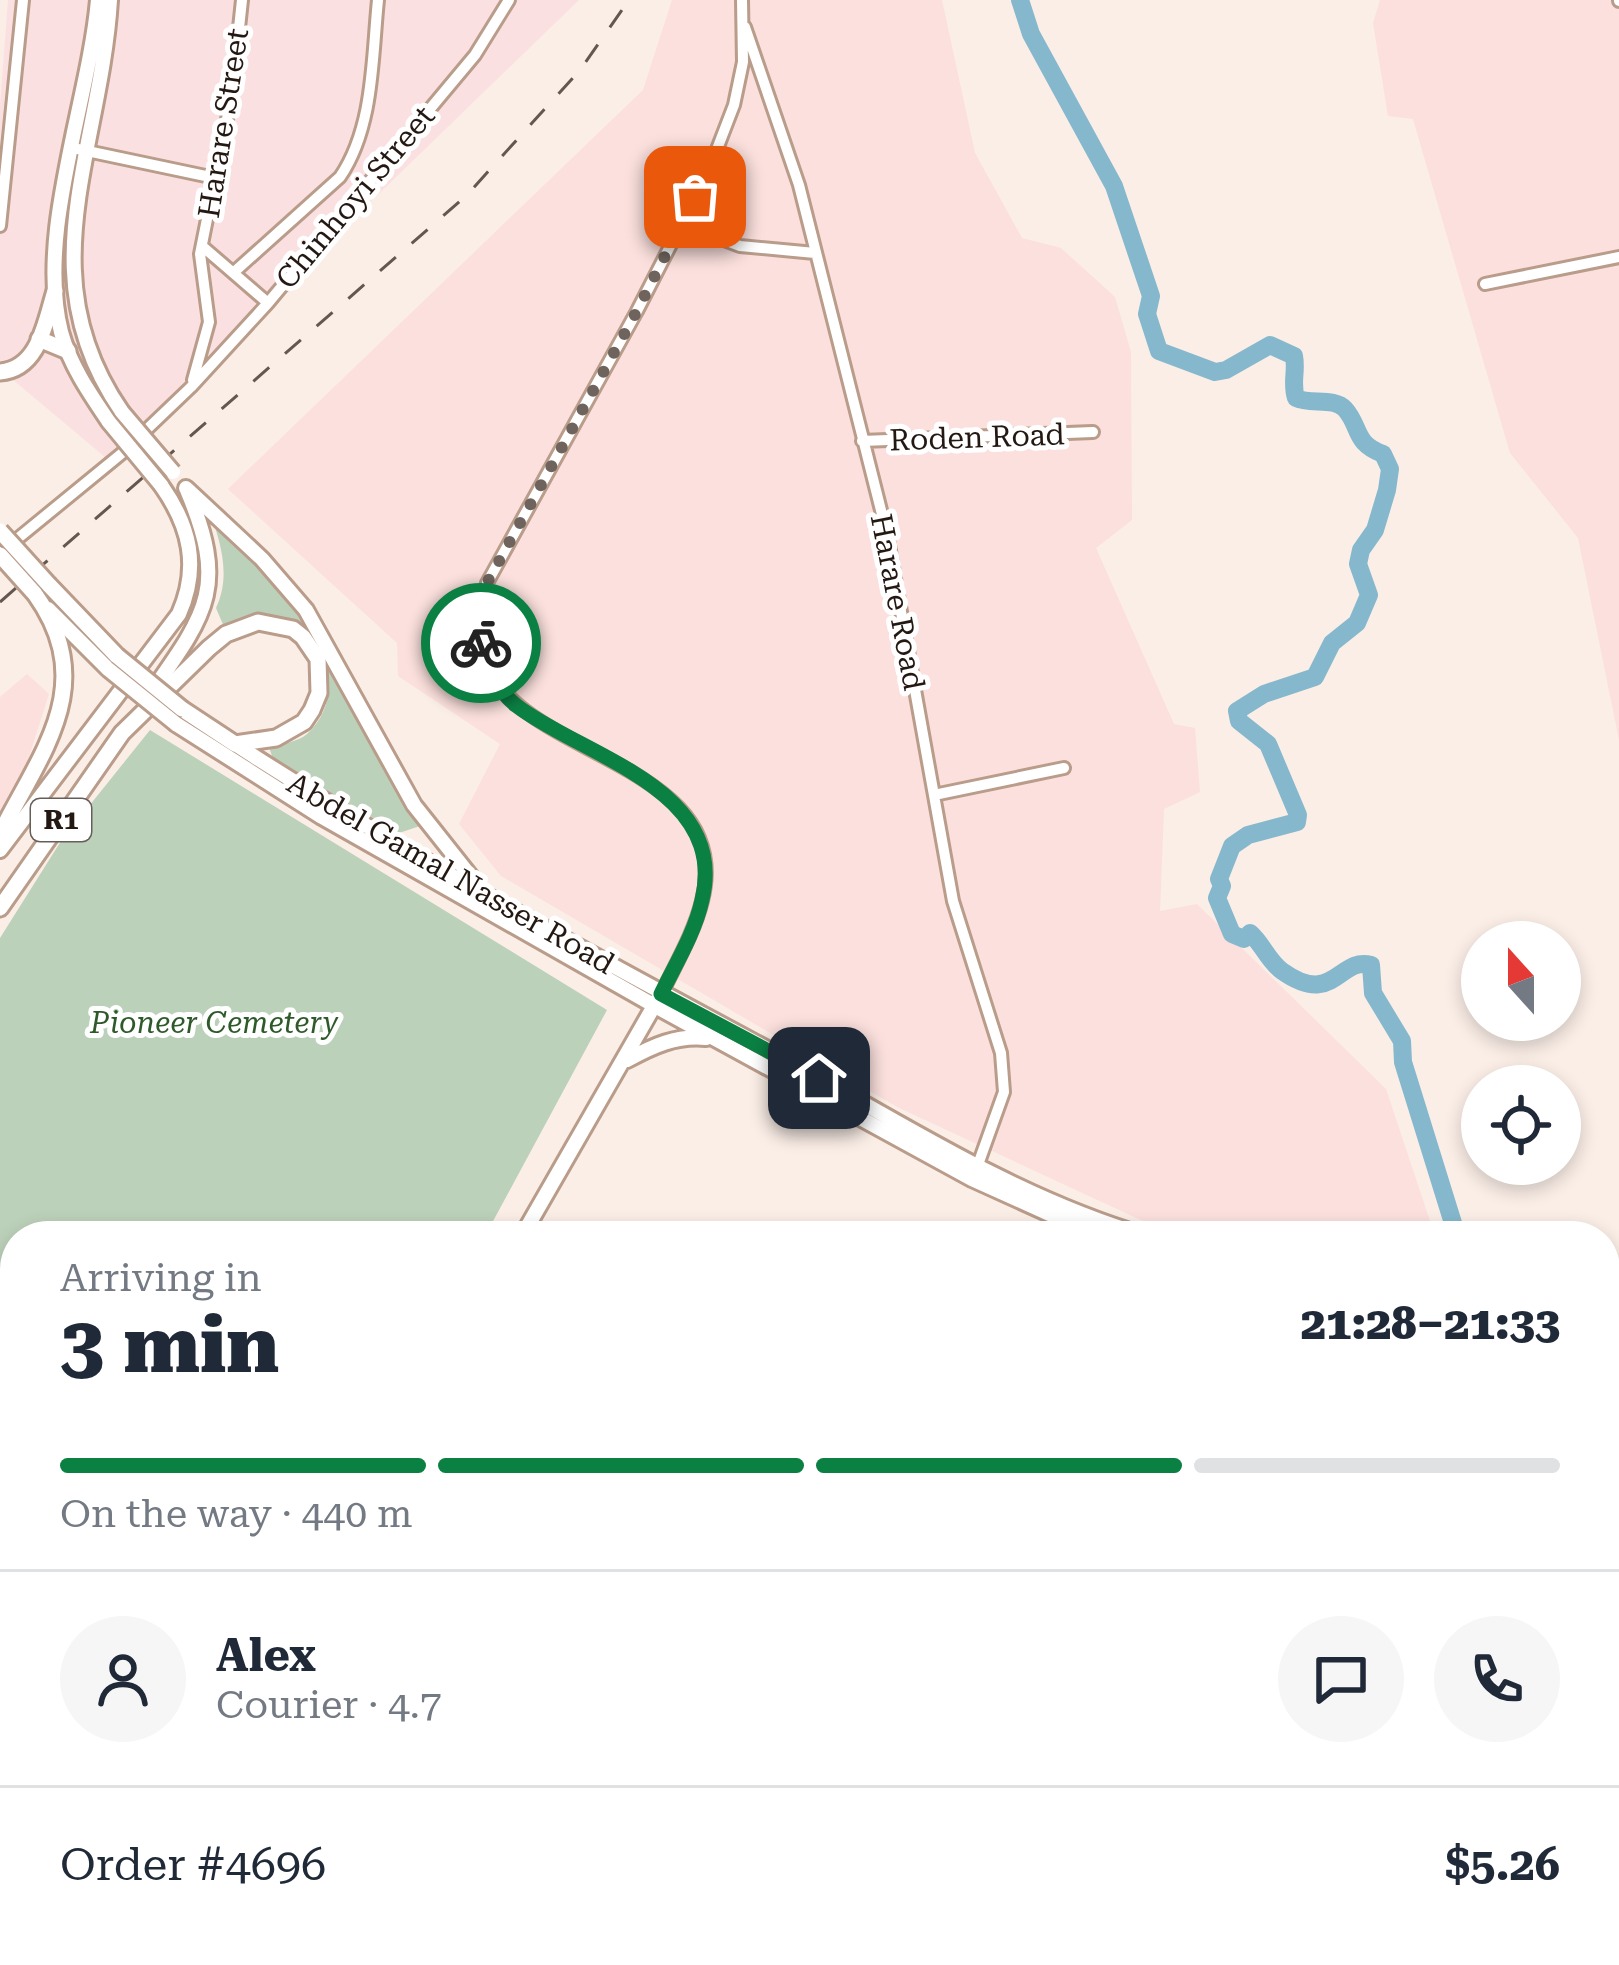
<!DOCTYPE html>
<meta charset="utf-8">
<style>
:root{--surface:#fff;--page:#f6f6f7;--text:#1f2937;--muted:#747a83;--line:#e0e1e3;--accent:#0b8043}
body{margin:0;font-family:"Roboto Serif",serif;background:var(--page);color:var(--text);height:100vh;display:flex;flex-direction:column;font-size:45px;white-space:nowrap}
*{box-sizing:border-box;margin:0}
p{font-size:39px;color:var(--muted)}
.icon{flex:none;width:66px;height:66px;fill:none;stroke:currentColor;stroke-width:2;stroke-linecap:round;stroke-linejoin:round}
.map{position:relative;flex:1;overflow:hidden}
.details{position:absolute;left:0px;top:1221px;width:1620px;height:744px;display:flex;flex-direction:column;background:var(--surface);border-radius:48px 48px 0 0;box-shadow:0 6px 18px #0003}
.details>*{flex:none}
.needle{width:78px;rotate:339deg}
.tools{position:absolute;left:1461px;top:921px;display:grid;gap:24px}
.tools a{display:grid;place-items:center;width:120px;height:120px;border-radius:50%;background:var(--surface);box-shadow:0 6px 18px #0003;font-size:60px}
.pin{position:absolute;display:grid;place-items:center;width:102px;height:102px;color:#fff;margin:-51px;border-radius:24px;box-shadow:0 6px 18px #0006}
.courier{position:absolute;display:grid;place-items:center;width:120px;height:120px;margin:-60px;border:9px solid #0b8043;border-radius:50%;background:#fff;color:#222;box-shadow:0 3px 15px #0007}
.overview em{font-style:normal;font-weight:800}
.overview div{display:flex;flex-direction:column-reverse}
.overview{display:flex;align-items:center;justify-content:space-between;height:204px;padding:0 60px}
h1{font-size:78px;font-weight:800;line-height:90px}
.bar{display:grid;grid-template-columns:repeat(4,1fr);gap:18px 12px;align-content:center;height:144px;padding:0 60px}
.bar i{height:15px;border-radius:9px;background:var(--line)}
.bar .active{background:var(--accent)}
.bar p{grid-column:span 4}
.line{display:flex;align-items:center;gap:30px;padding:0 60px;border-top:3px solid var(--line)}
.line div{flex:1}
.round{display:grid;place-items:center;flex:none;width:126px;height:126px;border-radius:63px;background:var(--page)}
.map>svg:first-child{display:block}
.commercial{fill:#fbe0e1}
.industrial{fill:#fbe0dd}
.green{fill:#bcd1ba}
.lines{fill:none;stroke-linecap:round;stroke-linejoin:round}
.river{stroke:#86b8cd;stroke-width:18}
.minor-casing{stroke:#b99c8a;stroke-width:16}
.major-casing{stroke:#b99c8a;stroke-width:20}
.highway-casing{stroke:#b99c8a;stroke-width:21}
.minor{stroke:#fff;stroke-width:10}
.major{stroke:#fff;stroke-width:14}
.highway{stroke:#fff;stroke-width:15}
.rail{stroke:#635750;stroke-width:3;stroke-dasharray:21 21;stroke-linecap:butt}
.major-bridge-casing{stroke:#b99c8a;stroke-width:20;stroke-linecap:butt}
.highway-bridge-casing{stroke:#b99c8a;stroke-width:21;stroke-linecap:butt}
.major-bridge{stroke:#fff;stroke-width:14}
.highway-bridge{stroke:#fff;stroke-width:15}
.done{stroke:#6f645d;stroke-width:12;stroke-dasharray:0 21.6}
.route{stroke:#0b8043;stroke-width:15}
.labels{text-anchor:middle;dominant-baseline:central;stroke-width:10;stroke-linejoin:round;paint-order:stroke}
.shield{fill:#fff;stroke:#665e59;stroke-width:3}
.shield-label{font-size:27px;font-weight:bold;fill:#241912}
.street-label{font-size:30px;fill:#241912;stroke:#fff}
.park-label{font-size:30px;font-style:italic;fill:#2e5a2a;stroke:#fff}
</style>
<div class="map">
<svg width="1619" height="1965" viewBox="0 0 1619 1965">
<rect width="100%" height="100%" fill="#fbeee7"/>
<!-- commercial -->
<path class="commercial" d="M 8,0 L 579,0 L 106,458 L 0,369 L 0,106 Z"/>
<!-- industrial -->
<path class="industrial" d="M 672,0 L 942,0 L 975,153 L 1022,238 L 1061,248 L 1115,297 L 1131,352 L 1132,520 L 1096,548 L 1174,724 L 1195,728 L 1200,792 L 1164,809 L 1160,911 L 1197,904 L 1386,1089 L 1435,1236 L 1198,1236 L 1145,1222 L 897,1107 L 501,876 L 459,824 L 500,744 L 398,676 L 397,643 L 228,489 L 643,90 Z
M 1380,0 L 1619,0 L 1619,740 L 1578,538 L 1510,453 L 1413,119 L 1388,116 L 1373,23 Z
M 27,674 L 49,694 L 15,801 L 0,823 L 0,697 Z"/>
<!-- green -->
<path class="green" d="M 210,512 L 303,615 L 375,750 L 420,826 L 399,833 L 273,759 L 269,747 C 281,744 298,742 307,734 C 342,702 329,655 300,628 L 224,627 L 216,608 C 231,576 221,544 210,512 Z
M 150,730 L 607,1010 L 485,1236 L 15,1236 L 15,1950 L 98,1950 L 90,1965 L 0,1965 L 0,938 L 61,841 Z
M 346,1950 L 534,1950 L 479,1965 L 350,1965 Z"/>
<g class="lines">
<!-- river -->
<path class="river" d="M 1020,0 L 1031,34 L 1114,186 L 1151,296 L 1147,314 L 1159,351 L 1215,372 L 1226,370 L 1270,345 L 1294,356 C 1297,371 1291,383 1296,398 C 1310,405 1334,397 1345,409 C 1361,427 1353,443 1383,454 L 1390,469 L 1387,490 L 1375,530 L 1361,550 L 1358,564 L 1369,595 L 1357,623 L 1332,643 L 1315,677 L 1264,694 L 1237,711 L 1239,721 L 1268,744 L 1298,815 L 1297,822 L 1248,835 L 1232,846 L 1219,879 L 1222,886 L 1217,898 L 1232,934 L 1244,939 L 1250,933 C 1262,943 1268,961 1282,971 C 1334,1008 1339,956 1371,965 L 1373,993 L 1402,1041 L 1403,1062 L 1457,1236
M 1605,1582 L 1619,1618"/>
<defs>
<path id="minor" d="M 1619,0 L 1619,1
M 745,27 L 799,185 L 887,534 L 953,901 L 1001,1053 L 1004,1092 L 975,1173
M 73,148 L 215,178
M 682,224 L 740,246 L 815,253
M 0,226 L 23,0
M 202,246 L 268,303
M 233,273 L 340,177 C 374,127 372,58 378,0
M 1485,284 L 1619,257
M 193,380 L 209,322 L 200,254 L 232,94 L 242,0
M 862,441 L 1093,432
M 0,553 L 121,454 L 191,387 L 268,303 L 475,55 L 509,0
M 934,795 L 1064,768
M 661,995 C 675,965 694,933 702,901 C 738,759 512,759 484,656 C 476,631 482,609 487,583 L 637,311 L 709,170 L 734,105 L 743,62 L 742,0
M 602,1950 L 606,1965
M 996,1950 L 1000,1965
M 1058,1950 L 1061,1965
M 1317,1950 L 1320,1965
M 615,1965 L 673,1950"/>
<path id="major" d="M 98,0 C 89,101 36,234 61,332 C 70,365 90,394 109,422
M 110,0 C 101,150 26,274 122,412
M 186,488 L 262,559 L 306,610 L 414,805 L 475,882
M 48,609 L 108,669
M 150,694 C 207,613 228,587 187,490
M 176,724 L 322,817 L 655,1006 L 972,1179 L 1098,1236
M 235,744 C 403,853 579,948 756,1043 C 883,1111 1006,1195 1146,1236
M 0,850 L 179,614 C 200,567 190,526 161,485
M 627,1060 C 653,1046 676,1035 706,1038
M 522,1236 L 658,999
M 1605,1286 L 1619,1285
M 1605,1305 L 1619,1303
M 121,1965 L 127,1950"/>
<path id="highway" d="M 39,339 L 68,351
M 0,372 C 39,369 45,323 55,291
M 49,585 L 117,656
M 0,834 C 41,752 100,685 35,594
M 0,908 L 122,733 L 209,648 L 226,634 L 258,622 L 293,629 L 303,637 L 318,659 L 319,693 L 312,710 L 304,722 L 276,738 L 235,744 L 182,709"/>
</defs>
<!-- minor casing -->
<use href="#minor" class="minor-casing"/>
<!-- major casing -->
<use href="#major" class="major-casing"/>
<!-- highway casing -->
<use href="#highway" class="highway-casing"/>
<!-- minor -->
<use href="#minor" class="minor"/>
<!-- major -->
<use href="#major" class="major"/>
<!-- highway -->
<use href="#highway" class="highway"/>
<!-- rail -->
<path class="rail" d="M 0,602 L 466,196 L 580,70 L 629,0"/>
<defs>
<path id="major-bridge" d="M 122,412 L 173,472
M 109,422 L 161,485
M 108,669 L 176,724"/>
<path id="highway-bridge" d="M 0,531 L 49,585
M 0,555 L 35,594
M 117,656 L 182,709"/>
</defs>
<!-- major-bridge casing -->
<use href="#major-bridge" class="major-bridge-casing"/>
<!-- highway-bridge casing -->
<use href="#highway-bridge" class="highway-bridge-casing"/>
<!-- major-bridge -->
<use href="#major-bridge" class="major-bridge"/>
<!-- highway-bridge -->
<use href="#highway-bridge" class="highway-bridge"/>
</g>
<g class="lines">
<!-- done -->
<path class="done" d="M 481,643 L 478,627 L 487,583 L 637,311 L 695,197"/>
<!-- route -->
<path class="route" d="M 481,643 C 485,665 498,692 517,706 C 582,756 729,788 702,900 C 695,933 675,965 661,994 L 819,1078"/>
</g>
<g class="labels">
<!-- shield labels -->
<rect class="shield" x="31" y="799" width="60" height="42" rx="9"/>
<g class="shield-label">
<text x="61" y="820">R1</text>
</g>
<!-- street labels -->
<g class="street-label">
<text transform="translate(223 123) rotate(-81)">Harare Street</text>
<text transform="translate(355 197) rotate(-50)">Chinhoyi Street</text>
<text transform="translate(977 437) rotate(-2)">Roden Road</text>
<text transform="translate(898 602) rotate(79)">Harare Road</text>
<text transform="translate(451 873) rotate(30)">Abdel Gamal Nasser Road</text>
</g>
<!-- park labels -->
<g class="park-label">
<text x="214" y="1022">Pioneer Cemetery</text>
</g>
</g>
</svg>
<div class="tools">
<a><svg class="needle" viewBox="-14 -14 28 28"><path d="M0-13l5 13h-10z" fill="#e53935"/><path d="M0 13l5-13h-10z" fill="#747a83"/></svg></a>
<a><svg class="icon" aria-label="locate" viewBox="0 0 24 24"><circle cx="12" cy="12" r="6"/><path d="M12 2v4M12 18v4M2 12h4M18 12h4"/></svg></a>
</div>
<div class="pin" style="left:695px;top:197px;background:#ea580c"><svg class="icon" aria-label="bag" viewBox="0 0 24 24"><path d="M5 8h14l-1 12H6zM9 8a3 3 0 0 1 6 0"/></svg></div>
<div class="pin" style="left:819px;top:1078px;background:#1f2937"><svg class="icon" aria-label="home" viewBox="0 0 24 24"><path d="M3 11l9-7 9 7M6 9v11h12V9"/></svg></div>
<div class="courier" style="left:481px;top:643px"><svg class="icon" aria-label="bike" viewBox="0 0 24 24"><circle cx="6" cy="16" r="4"/><circle cx="18" cy="16" r="4"/><path d="M6 16l4-8h5l3 8M10 8l3 8H6M13 5h3"/></svg></div>
<section class="details">
<div class="overview"><div><h1>3 min</h1><p>Arriving in</p></div><em>21:28–21:33</em></div>
<div class="bar"><i class="active"></i><i class="active"></i><i class="active"></i><i></i><p>On the way · 440 m</p></div>
<div class="line" style="height:216px"><a class="round"><svg class="icon" aria-label="person" viewBox="0 0 24 24"><circle cx="12" cy="8" r="4"/><path d="M4 21q1-7 8-7t8 7"/></svg></a><div><b>Alex</b><p>Courier · 4.7</p></div><a class="round"><svg class="icon" aria-label="chat" viewBox="0 0 24 24"><path d="M4 5h16v11H9l-5 4z"/></svg></a><a class="round"><svg class="icon" aria-label="phone" viewBox="0 0 24 24"><path d="M5 4h4l2 5-3 2q2 4 5 5l2-3 5 2v4C11 20 4 13 5 4z"/></svg></a></div>
<div class="line" style="height:156px"><div>Order #4696</div><b>$5.26</b></div>
</section>
</div>
